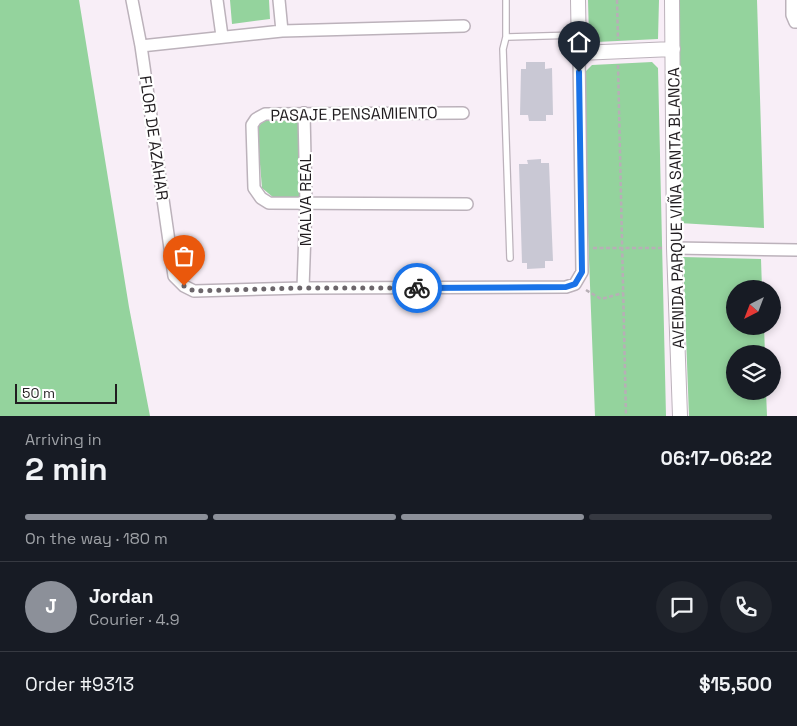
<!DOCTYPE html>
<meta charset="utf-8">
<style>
:root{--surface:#171b24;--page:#20242c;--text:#f1f3f6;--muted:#9ea1a6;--line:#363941;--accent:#8c9099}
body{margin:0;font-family:"Space Grotesk",sans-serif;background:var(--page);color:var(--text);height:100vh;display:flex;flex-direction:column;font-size:19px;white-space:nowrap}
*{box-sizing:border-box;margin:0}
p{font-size:16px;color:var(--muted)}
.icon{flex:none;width:28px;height:28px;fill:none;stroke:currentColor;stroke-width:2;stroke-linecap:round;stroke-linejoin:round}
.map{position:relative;height:416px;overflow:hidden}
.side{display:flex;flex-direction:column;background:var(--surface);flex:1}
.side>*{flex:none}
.needle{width:32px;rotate:222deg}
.buttons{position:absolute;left:726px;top:280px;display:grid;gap:10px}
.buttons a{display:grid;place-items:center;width:55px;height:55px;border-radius:50%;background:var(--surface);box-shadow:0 2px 8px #0003;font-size:25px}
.scale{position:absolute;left:15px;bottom:12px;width:102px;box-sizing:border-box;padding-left:5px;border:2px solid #211d20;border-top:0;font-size:14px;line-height:18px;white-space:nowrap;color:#211d20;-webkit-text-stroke:4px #fff;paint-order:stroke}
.pin{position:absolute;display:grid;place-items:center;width:42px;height:42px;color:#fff;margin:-51px -21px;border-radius:50% 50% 50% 0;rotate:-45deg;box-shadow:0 0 5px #0007}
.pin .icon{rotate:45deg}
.courier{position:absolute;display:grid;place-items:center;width:50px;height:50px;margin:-25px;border:4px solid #1a73e8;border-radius:50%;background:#fff;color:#222;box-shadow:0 1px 6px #0007}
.headline em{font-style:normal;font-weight:700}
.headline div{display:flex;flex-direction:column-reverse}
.headline{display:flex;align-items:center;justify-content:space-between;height:85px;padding:0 25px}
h1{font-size:32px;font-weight:700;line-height:38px}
.bar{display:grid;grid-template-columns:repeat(4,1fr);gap:8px 5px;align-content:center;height:60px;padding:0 25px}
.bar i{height:6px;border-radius:4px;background:var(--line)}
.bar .on{background:var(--accent)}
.bar p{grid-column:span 4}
.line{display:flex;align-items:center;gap:12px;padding:0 25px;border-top:1px solid var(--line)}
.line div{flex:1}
.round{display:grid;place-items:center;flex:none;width:52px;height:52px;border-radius:26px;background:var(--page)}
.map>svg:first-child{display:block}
.green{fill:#94d39d}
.building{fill:#c9c8d4}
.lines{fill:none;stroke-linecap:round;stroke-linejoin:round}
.service-casing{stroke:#bcb2bb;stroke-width:8}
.minor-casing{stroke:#bcb2bb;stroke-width:14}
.tertiary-casing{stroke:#bcb2bb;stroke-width:16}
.path{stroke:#b7afb6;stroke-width:2.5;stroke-dasharray:4 2.5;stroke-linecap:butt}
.service{stroke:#fff;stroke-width:5.5}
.minor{stroke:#fff;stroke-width:11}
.tertiary{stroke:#fff;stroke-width:14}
.done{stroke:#6c666b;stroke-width:5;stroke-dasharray:0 9}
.route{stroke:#1a73e8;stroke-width:6}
.labels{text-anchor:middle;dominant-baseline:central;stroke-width:4.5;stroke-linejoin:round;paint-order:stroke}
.street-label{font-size:16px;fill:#211d20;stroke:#fff}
</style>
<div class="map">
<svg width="797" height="416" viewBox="0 0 797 416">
<rect width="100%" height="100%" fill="#f8eef7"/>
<!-- green -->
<path class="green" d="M 0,0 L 79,0 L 129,307 L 150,416 L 0,416 Z
M 230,0 L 269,0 L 270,19 L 232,24 Z
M 588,0 L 659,0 L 658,39 L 597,42 L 589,37 Z
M 678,0 L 757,0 L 764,228 L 679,223 Z
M 652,62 L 658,68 L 666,416 L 595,416 L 582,75 L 592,65 Z
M 266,118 L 300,120 L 300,200 L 274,198 L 262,188 L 257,128 Z
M 683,257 L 761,259 L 762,289 L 735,289 L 735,326 L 764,326 L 765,354 L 735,354 L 735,391 L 766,391 L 767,416 L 689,416 Z"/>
<!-- building -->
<path class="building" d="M 526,62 L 545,62 L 545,69 L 552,68 L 553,115 L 546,115 L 546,121 L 529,121 L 528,115 L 520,115 L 521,69 L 526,69 Z
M 541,159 L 541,163 L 549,163 L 553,261 L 545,261 L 545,268 L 527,269 L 527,263 L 522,263 L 519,164 L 528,164 L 527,160 Z"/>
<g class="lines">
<defs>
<path id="service" d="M 506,0 L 506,37
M 510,258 L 503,49 L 506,37 L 578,35"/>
<path id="minor" d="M 132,0 L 141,46 L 174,276 L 184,286 L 194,291 L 303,288 L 566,287 L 575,284 L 582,272 L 579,53
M 217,0 L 222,36
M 279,0 L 282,31
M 792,0 L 792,15 L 795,22 L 797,22
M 141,46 L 282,31 L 464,26
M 463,113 L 265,114 L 256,119 L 252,125 L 254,188 L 261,198 L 269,203 L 467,204
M 674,248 L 797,250
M 303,288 L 306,203 L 304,113"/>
<path id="tertiary" d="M 578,0 L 579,53 L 673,49
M 672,0 L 674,248 L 680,416"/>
</defs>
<!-- service casing -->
<use href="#service" class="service-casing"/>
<!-- minor casing -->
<use href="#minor" class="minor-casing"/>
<!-- tertiary casing -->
<use href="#tertiary" class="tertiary-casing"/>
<!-- path -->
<path class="path" d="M 617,0 L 618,40
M 618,65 L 626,416
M 593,248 L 662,248
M 586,290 L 601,299 L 623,293"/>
<!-- service -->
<use href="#service" class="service"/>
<!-- minor -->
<use href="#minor" class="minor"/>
<!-- tertiary -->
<use href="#tertiary" class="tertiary"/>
</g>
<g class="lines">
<!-- done -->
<path class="done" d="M 184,286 L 194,291 L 303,288 L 417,288"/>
<!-- route -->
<path class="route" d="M 417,288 L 566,287 L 575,284 L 582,272 L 579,72"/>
</g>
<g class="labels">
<!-- street labels -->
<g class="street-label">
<text transform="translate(354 114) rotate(-1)">PASAJE PENSAMIENTO</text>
<text transform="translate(154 138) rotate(82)">FLOR DE AZAHAR</text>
<text transform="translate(305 200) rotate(-90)">MALVA REAL</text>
<text transform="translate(676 208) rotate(-91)">AVENIDA PARQUE VIÑA SANTA BLANCA</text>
</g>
</g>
</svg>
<div class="buttons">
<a><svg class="needle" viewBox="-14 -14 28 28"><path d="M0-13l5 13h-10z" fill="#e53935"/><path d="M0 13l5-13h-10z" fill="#9ea1a6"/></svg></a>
<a><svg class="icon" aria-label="layers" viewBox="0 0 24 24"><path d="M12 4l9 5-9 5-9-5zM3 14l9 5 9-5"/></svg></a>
</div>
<div class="scale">50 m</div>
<div class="pin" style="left:184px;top:286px;background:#ea580c"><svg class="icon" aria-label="bag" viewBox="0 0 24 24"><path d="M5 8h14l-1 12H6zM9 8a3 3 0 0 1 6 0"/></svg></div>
<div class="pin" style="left:579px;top:72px;background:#1f2937"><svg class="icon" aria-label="home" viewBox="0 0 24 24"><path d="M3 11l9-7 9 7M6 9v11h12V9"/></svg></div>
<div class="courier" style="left:417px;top:288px"><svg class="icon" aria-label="bike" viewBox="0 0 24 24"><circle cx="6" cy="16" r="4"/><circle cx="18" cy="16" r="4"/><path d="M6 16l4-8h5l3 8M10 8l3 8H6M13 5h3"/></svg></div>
</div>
<section class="side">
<div class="headline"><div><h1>2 min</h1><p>Arriving in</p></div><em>06:17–06:22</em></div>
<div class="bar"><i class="on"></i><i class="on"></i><i class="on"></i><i></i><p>On the way · 180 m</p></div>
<div class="line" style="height:90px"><b class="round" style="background:var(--accent);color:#fff">J</b><div><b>Jordan</b><p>Courier · 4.9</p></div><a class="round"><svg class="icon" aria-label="chat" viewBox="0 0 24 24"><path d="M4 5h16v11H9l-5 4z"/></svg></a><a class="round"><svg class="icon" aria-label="phone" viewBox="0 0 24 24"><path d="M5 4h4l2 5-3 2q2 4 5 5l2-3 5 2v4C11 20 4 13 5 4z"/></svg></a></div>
<div class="line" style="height:65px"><div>Order #9313</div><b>$15,500</b></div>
</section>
